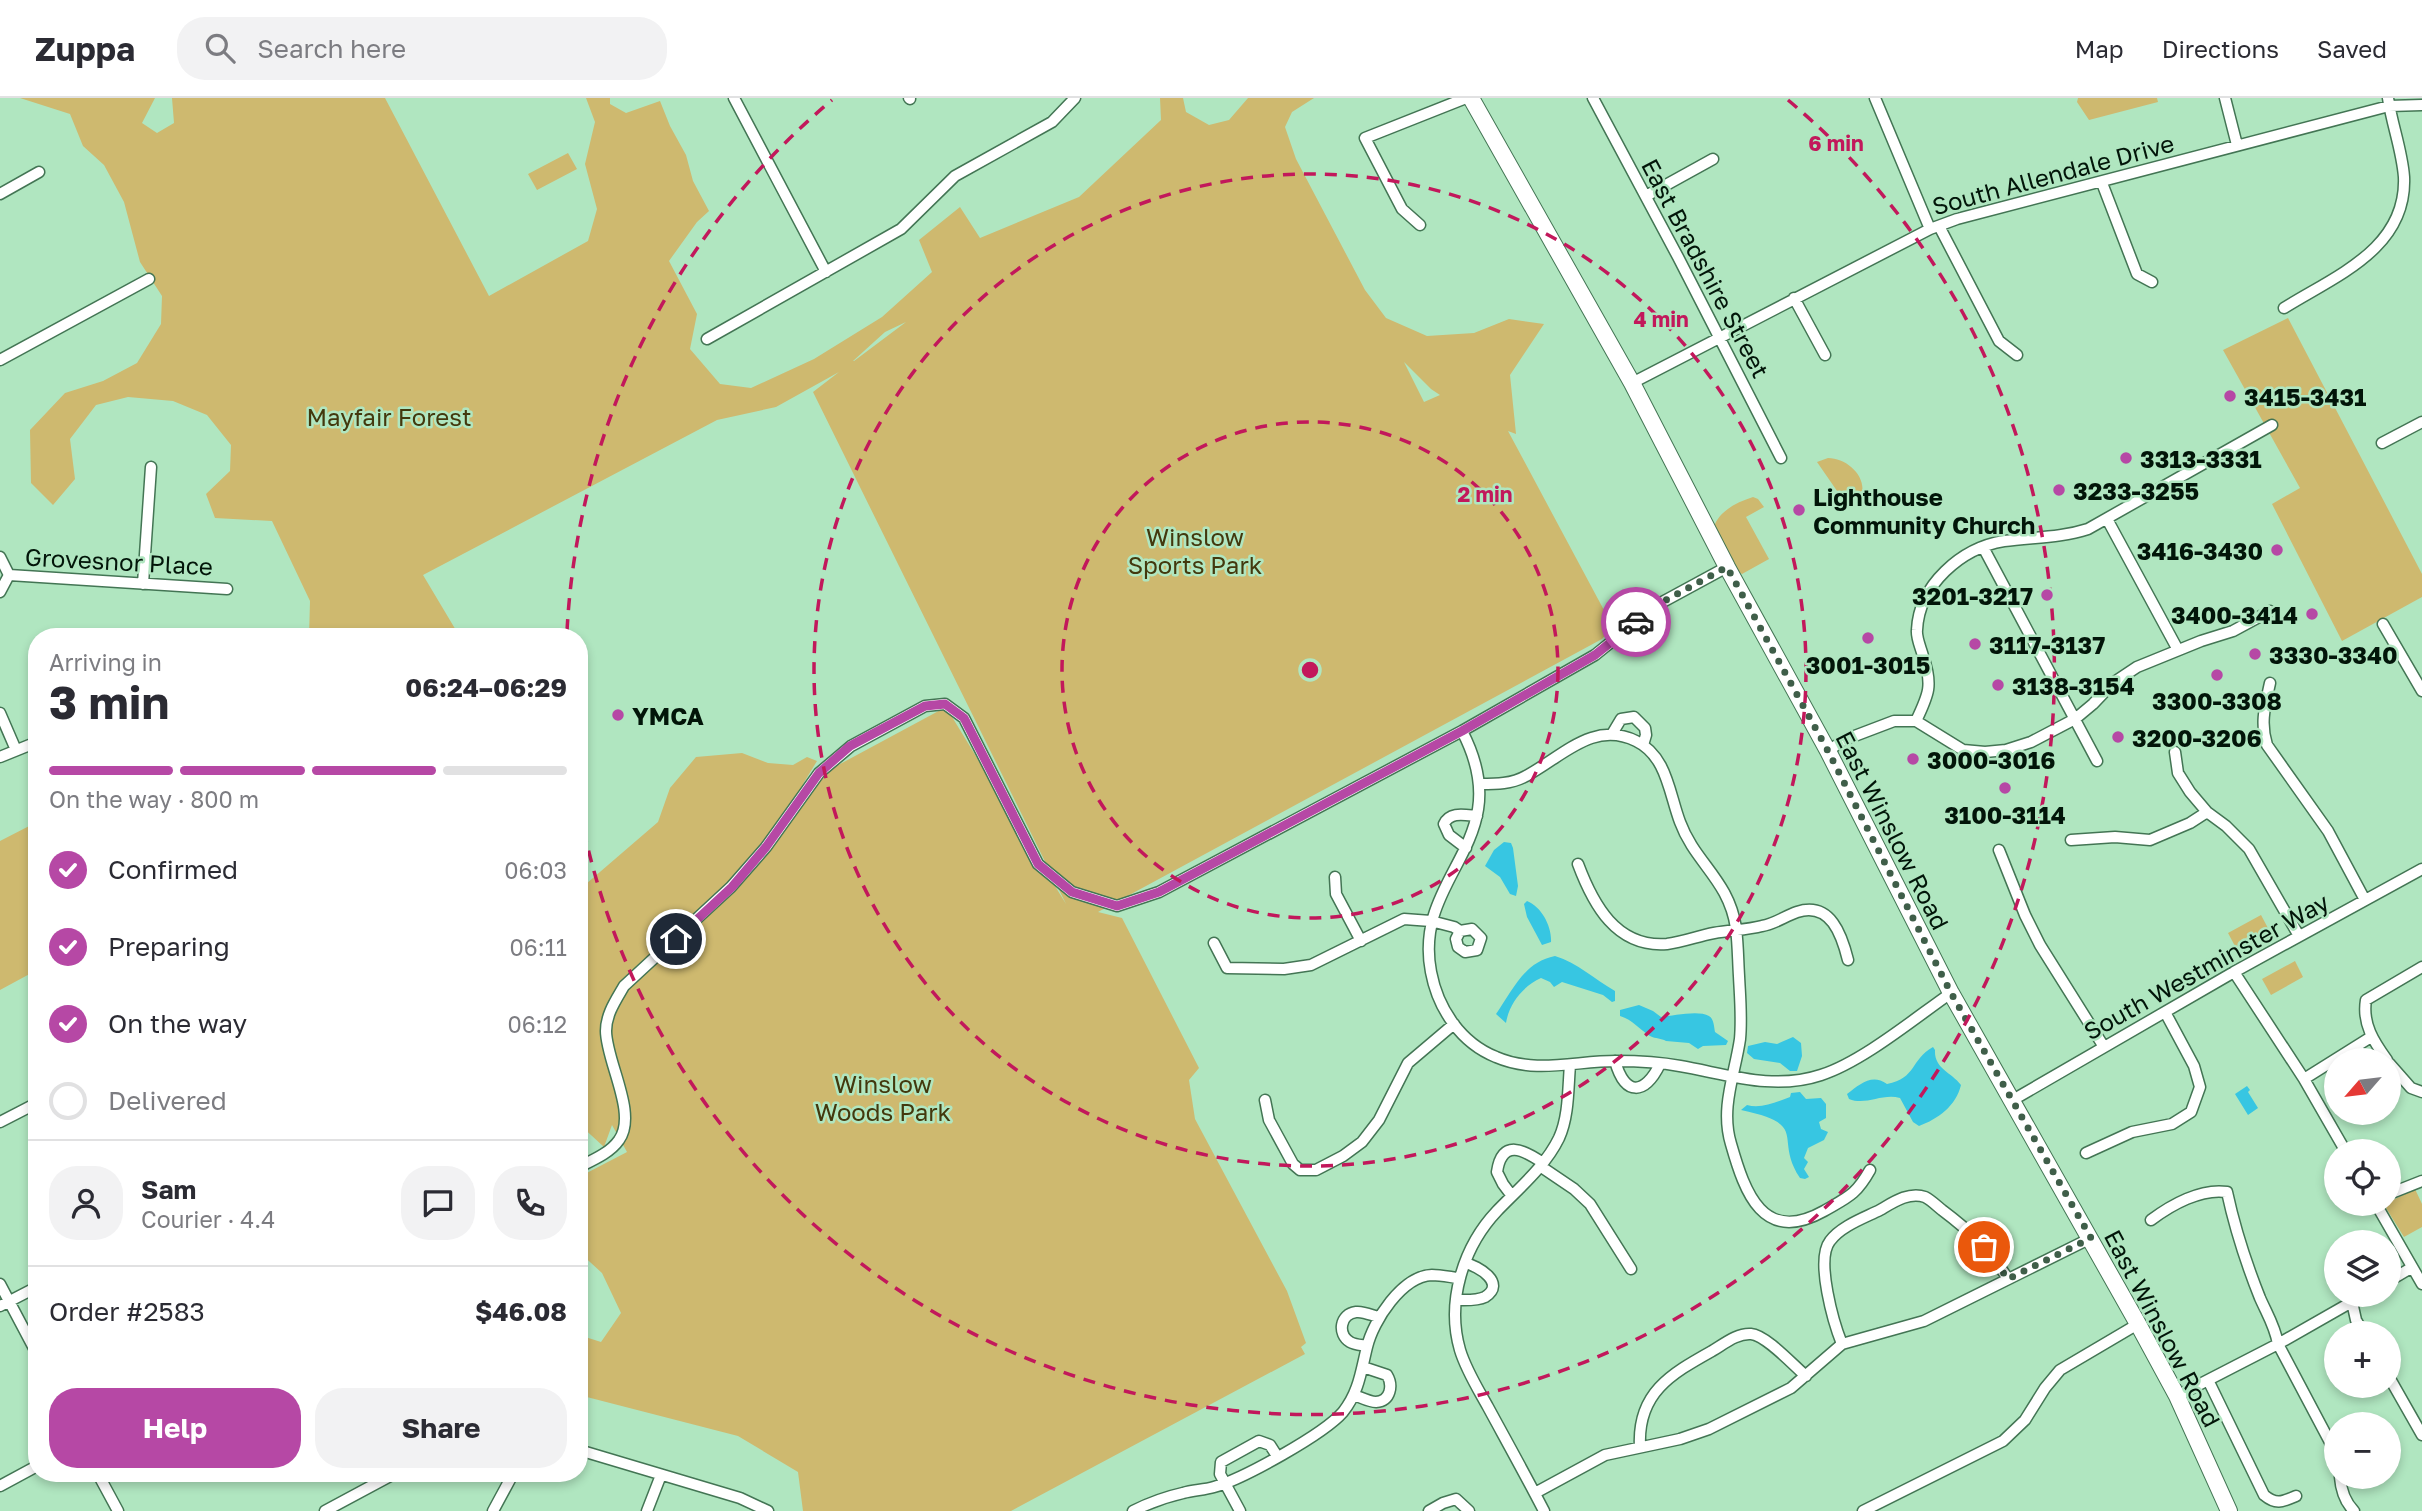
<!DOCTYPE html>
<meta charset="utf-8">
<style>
:root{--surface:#fff;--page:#f2f2f3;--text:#2b2b33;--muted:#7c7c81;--line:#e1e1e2;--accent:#b648a5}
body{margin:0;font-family:"Golos Text",sans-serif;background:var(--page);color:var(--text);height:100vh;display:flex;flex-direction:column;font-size:26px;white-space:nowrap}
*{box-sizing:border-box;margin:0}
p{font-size:23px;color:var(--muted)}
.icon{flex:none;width:38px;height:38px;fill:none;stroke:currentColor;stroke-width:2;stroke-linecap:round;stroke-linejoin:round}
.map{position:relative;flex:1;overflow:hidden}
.side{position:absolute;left:28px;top:530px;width:560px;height:854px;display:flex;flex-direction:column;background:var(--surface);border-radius:28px;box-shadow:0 4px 10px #0003}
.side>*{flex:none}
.needle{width:46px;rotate:242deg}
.buttons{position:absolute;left:2324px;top:950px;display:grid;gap:14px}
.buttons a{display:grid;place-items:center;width:77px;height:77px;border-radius:50%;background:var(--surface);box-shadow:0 4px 10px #0003;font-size:35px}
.pin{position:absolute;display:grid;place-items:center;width:60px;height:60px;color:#fff;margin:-30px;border:4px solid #fff;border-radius:50%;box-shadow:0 2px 7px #0007}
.courier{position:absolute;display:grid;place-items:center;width:70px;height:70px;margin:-35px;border:5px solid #b648a5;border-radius:50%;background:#fff;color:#222;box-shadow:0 2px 9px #0007}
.overview em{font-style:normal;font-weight:700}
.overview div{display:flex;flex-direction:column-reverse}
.overview{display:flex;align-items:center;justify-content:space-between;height:119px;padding:0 21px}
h1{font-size:46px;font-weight:700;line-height:52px}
.bar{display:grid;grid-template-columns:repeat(4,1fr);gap:10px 7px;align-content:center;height:84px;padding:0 21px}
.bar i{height:9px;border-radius:5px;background:var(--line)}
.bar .selected{background:var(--accent)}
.bar p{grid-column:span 4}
.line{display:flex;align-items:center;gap:18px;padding:0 21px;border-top:2px solid var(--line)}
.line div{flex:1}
.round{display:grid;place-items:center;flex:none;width:74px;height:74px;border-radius:28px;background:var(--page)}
ol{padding:0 21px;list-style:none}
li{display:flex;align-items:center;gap:21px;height:77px}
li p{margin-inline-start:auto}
li .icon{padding:7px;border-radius:50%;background:var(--accent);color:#fff;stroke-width:4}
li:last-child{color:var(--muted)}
li i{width:38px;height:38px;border:4px solid var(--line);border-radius:50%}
.action{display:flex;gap:14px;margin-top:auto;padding:14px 21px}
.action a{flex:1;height:80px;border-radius:28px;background:var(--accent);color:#fff;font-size:28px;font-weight:700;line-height:80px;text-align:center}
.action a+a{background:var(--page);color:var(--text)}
header{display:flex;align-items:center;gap:42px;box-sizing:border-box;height:98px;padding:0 35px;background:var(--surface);border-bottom:2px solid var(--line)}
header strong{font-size:33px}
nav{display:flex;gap:38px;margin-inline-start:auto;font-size:24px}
.search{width:490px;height:63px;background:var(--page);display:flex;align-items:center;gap:18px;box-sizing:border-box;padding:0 24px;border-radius:28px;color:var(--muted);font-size:26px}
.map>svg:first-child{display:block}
.green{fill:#ceb96f;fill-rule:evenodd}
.water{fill:#37c6e2}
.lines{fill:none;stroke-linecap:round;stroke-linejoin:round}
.street-casing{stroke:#437554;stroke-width:13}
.secondary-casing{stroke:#437554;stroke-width:18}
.street{stroke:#fff;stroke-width:10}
.secondary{stroke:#fff;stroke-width:16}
.done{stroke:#3f5e49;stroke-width:7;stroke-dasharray:0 12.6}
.route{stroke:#b648a5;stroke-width:9}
.ring{fill:none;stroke:#c2185b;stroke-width:3.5;stroke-dasharray:12 9}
.poi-dot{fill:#b648a5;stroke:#b0e6c0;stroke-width:2.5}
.labels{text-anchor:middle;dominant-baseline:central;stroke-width:5;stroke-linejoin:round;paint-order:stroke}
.street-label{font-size:24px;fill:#021509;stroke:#b0e6c0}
.poi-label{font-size:24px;font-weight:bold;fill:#021509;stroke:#b0e6c0;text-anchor:start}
.park-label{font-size:24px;fill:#43380d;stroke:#b0e6c0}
.centre{fill:#c2185b;stroke:#b0e6c0;stroke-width:3.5}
.ring-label{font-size:21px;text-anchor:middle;font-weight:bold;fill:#c2185b;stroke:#b0e6c0;stroke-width:5;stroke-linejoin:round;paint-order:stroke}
</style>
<header>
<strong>Zuppa</strong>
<div class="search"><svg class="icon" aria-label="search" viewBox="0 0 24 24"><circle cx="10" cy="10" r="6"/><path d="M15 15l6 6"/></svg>Search here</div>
<nav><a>Map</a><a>Directions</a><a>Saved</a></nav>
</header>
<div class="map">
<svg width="2422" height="1413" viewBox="0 0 2422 1413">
<rect width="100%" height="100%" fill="#b0e6c0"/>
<!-- green -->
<path class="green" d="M 20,0 L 155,0 L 142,25 L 157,35 L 174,25 L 172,0 L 385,0 L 489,198 L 588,143 L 597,111 L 585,66 L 595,24 L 586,0 L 610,0 L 610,6 L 626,15 L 660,3 L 670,28 L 686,57 L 693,83 L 709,113 L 697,124 L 669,163 L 697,216 L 690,251 L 720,286 L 751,290 L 814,261 L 882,219 L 932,174 L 919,142 L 960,109 L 980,140 L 1079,99 L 1161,22 L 1160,0 L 1183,0 L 1186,14 L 1209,27 L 1229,22 L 1248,0 L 1314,0 L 1292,14 L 1285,29 L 1296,61 L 1365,192 L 1386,220 L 1427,238 L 1474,235 L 1509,221 L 1544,226 L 1510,277 L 1516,336 L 1508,333 L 1613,529 L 1602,541 L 1098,814 L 1122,820 L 1199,970 L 1189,982 L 1195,1021 L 1287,1193 L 1306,1245 L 1301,1249 L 1305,1256 L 1011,1413 L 803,1413 L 798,1374 L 738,1338 L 579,1297 L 579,1237 L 601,1244 L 621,1215 L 602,1175 L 579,1154 L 579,1079 L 627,1054 L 612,1027 L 604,1049 L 579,1026 L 579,792 L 658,724 L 670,690 L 696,659 L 742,655 L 768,665 L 793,667 L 807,659 L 817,663 L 803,686 L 946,609 L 1066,806 L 813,294 L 839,274 L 776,309 L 717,322 L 423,477 L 460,539 L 309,539 L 310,503 L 272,423 L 215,420 L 206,396 L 230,373 L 231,347 L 207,317 L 173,303 L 128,299 L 96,307 L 70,341 L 75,381 L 53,407 L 31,385 L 30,332 L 65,295 L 103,283 L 137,265 L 161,226 L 162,198 L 140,164 L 124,104 L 104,67 L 83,48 L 70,16 ZM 906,224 L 854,263 L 853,263 L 885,234 ZM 1404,264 L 1431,291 L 1440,297 L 1424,304 Z
M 2078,0 L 2157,0 L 2158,4 L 2089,22 L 2077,4 Z
M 568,55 L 577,71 L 537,92 L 528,76 Z
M 2288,220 L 2422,476 L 2422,499 L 2342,543 L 2272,406 L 2300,390 L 2223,252 Z
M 1828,360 C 1846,360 1866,377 1862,396 L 1844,403 L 1817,364 Z
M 1753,399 L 1758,401 L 1764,409 L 1746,419 L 1769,461 L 1742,476 L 1737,473 L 1714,429 C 1719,413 1737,404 1753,399 Z
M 37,724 L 37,872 L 0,892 L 0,743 Z
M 2261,817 L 2269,832 L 2236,850 L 2228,835 Z
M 2295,863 L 2303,879 L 2271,897 L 2262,881 Z
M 2415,1091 L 2422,1106 L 2422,1129 L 2404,1139 L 2386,1110 L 2389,1104 Z"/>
<!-- water -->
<path class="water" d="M 1504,744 L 1511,745 L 1513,750 L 1518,788 L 1516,798 L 1510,796 L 1500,779 L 1485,768 L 1494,752 Z
M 1527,803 C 1542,809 1552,829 1551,844 L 1542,847 L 1527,819 L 1524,806 Z
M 1555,858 C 1578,865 1594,881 1615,893 L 1615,903 L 1612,904 L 1603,897 L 1562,884 L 1554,889 L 1550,884 L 1541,880 C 1523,888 1509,906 1506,925 L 1496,916 C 1513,892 1524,864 1555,858 Z
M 1639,907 L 1653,913 L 1661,919 C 1673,918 1698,912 1709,918 C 1714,921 1714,929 1715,934 L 1728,943 L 1726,947 L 1703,948 L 1698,951 L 1689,945 L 1666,943 C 1661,940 1656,941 1650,938 C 1639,931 1633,922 1620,918 L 1620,912 Z
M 1793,939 L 1801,945 L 1802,958 L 1797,973 L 1790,973 L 1780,965 L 1754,961 L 1747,955 L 1748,948 L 1765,944 L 1777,946 Z
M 1933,949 L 1935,952 C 1934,971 1951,974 1961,987 C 1956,1008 1938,1021 1919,1028 L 1913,1024 L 1900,1000 C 1882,995 1866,1008 1849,1001 L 1847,996 C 1860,986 1872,975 1887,986 C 1917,980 1910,962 1933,949 Z
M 2247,988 L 2250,992 L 2248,994 L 2258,1010 L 2248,1017 L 2235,996 Z
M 1800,994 L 1806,1001 L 1821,1000 L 1826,1006 L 1826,1020 L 1819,1024 L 1821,1031 L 1828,1034 L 1824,1042 L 1808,1050 L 1804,1060 L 1808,1064 L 1804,1071 L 1809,1079 L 1805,1081 L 1800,1080 C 1773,1039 1811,1027 1741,1012 L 1747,1007 C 1761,1011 1777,1004 1790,999 L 1791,995 Z"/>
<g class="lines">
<defs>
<path id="street" d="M 734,0 L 826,174
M 909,0 L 910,1
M 1593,0 L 1678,159 L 1781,360
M 1875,0 L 1930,131
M 2225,0 L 2237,47
M 2102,85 L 2137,176 L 2152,184
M 0,96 L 39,74
M 1646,98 L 1713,61
M 1420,127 L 1402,111 L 1365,40 L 1466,0
M 1939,128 L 1999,243 L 2017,257
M 1794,200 L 1825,257
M 2284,210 C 2335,178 2407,151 2404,79 C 2402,52 2392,27 2388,0
M 707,241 L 901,131 L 955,78 L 1052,24 L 1075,0
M 0,262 L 149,181
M 1632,285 L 1930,131 L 1957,121 L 2389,8 L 2422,7
M 2382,345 L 2422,324
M 2107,421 L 2178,552
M 1983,449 L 2097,663
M 0,459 L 9,477
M 9,477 L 227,491
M 143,486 L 151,369
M 0,494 L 9,477
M 2383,526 L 2422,593
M 2270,585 C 2265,608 2260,625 2267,647 L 2328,733 L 2365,802
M 0,615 L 16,652
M 1916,623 C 1929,596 1933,587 1923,558 C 1921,550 1916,540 1917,532 C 1919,487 1961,450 2004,443 C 2033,439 2060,440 2088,431 L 2272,327
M 1462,633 C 1520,744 1412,776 1431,874 C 1438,911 1461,945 1496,959 C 1535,976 1575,963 1616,963 C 1637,963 1659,964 1680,968 C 1727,976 1773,993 1821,977 C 1862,964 1915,920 1951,895
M 1612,636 L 1621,621 L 1634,619 L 1645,630 L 1646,637 L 1643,647
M 1828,653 L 1844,642 L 1894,623 L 1916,623 L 1963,652 L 1985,654 L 2006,652 L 2031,644 L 2075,621 L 2093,606 L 2113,585 L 2137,569 L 2201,543 L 2233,533 L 2270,513
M 2175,654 L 2178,675 L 2190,694 L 2207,714 L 2226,728 L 2249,751 L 2299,838
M 0,659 L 37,644
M 1480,686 C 1496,686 1512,686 1526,678 C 1562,659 1593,622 1636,643 C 1667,658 1669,695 1680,724 C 1695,765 1729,782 1736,830 C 1738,846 1738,862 1739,878 C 1740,899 1742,920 1740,941 C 1735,976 1720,1010 1731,1046 C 1745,1095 1763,1147 1824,1113 C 1848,1099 1856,1097 1870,1072
M 2071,742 L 2115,739 L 2150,742 L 2190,725 L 2207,714
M 1466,750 L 1449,737 L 1444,726 C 1450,713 1465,717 1477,718
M 1999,752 L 2025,817 L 2040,847 L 2104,949
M 1578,766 C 1593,806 1616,850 1667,846 C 1683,844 1698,838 1714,835 C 1730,832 1747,832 1762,828 C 1775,826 1785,818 1797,814 C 1831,803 1842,838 1848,862
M 1335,779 L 1336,796 L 1361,843
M 1214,845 L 1227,870 L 1284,871 L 1311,867 L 1404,821 L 1431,823 L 1454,829 L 1460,833 L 1472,831 L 1481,840 L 1477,852 L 1465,854 L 1458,849 L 1456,841 L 1460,833
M 2234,874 L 2304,981 L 2346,1054
M 2387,962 C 2374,944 2362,926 2366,902 L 2422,869
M 1615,963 C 1625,999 1645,997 1660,966
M 2389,965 L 2411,990 L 2422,994
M 2304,981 L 2371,939
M 1265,1002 L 1269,1022 L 1293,1066 L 1300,1072 L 1316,1072 L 1343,1058 L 1362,1044 L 1379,1022 L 1408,965 L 1454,926
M 2011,1003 L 2234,874 L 2422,771
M 0,1024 L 37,1005
M 2086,1055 L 2132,1034 L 2172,1026 L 2191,1014 L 2200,989 L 2194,968 L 2165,914
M 1540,1068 L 1574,1091 L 1590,1106 L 1631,1171
M 579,1069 C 593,1062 610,1055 619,1042 C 638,1016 606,963 606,933 C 606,916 616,902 624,888 L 731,789 L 766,749 L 819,675 L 851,648 L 925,608 L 945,606 L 964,620 L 1038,766 L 1072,794 L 1117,808 L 1159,794 L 1462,633 L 1595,557 L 1657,507 L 1727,469
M 2389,1096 L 2422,1083
M 1512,1098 L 1503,1086 L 1497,1074 C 1502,1040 1524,1052 1543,1065
M 2376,1106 L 2422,1186
M 2151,1122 C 2171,1107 2201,1090 2227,1094 C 2235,1131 2246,1165 2260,1200 C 2267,1216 2275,1228 2278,1246 L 2332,1348 L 2336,1361
M 2389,1183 L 2411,1170
M 0,1186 L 37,1256
M 1456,1202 C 1465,1202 1477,1203 1485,1199 C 1507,1185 1478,1168 1465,1165
M 2352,1204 L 2356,1222 L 2364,1236
M 0,1208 L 37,1189
M 1842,1246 C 1834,1226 1815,1162 1830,1143 C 1841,1128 1864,1120 1880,1112 C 1892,1105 1909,1093 1925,1099 C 1931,1102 1937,1108 1942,1112 C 1970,1133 1989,1151 2008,1181
M 1367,1248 C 1362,1247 1355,1247 1350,1244 C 1337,1236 1340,1216 1356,1214 C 1363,1213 1371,1217 1378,1219
M 2389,1279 L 2422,1337
M 2208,1282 L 2264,1397 C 2276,1407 2282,1404 2296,1398
M 1354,1297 C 1360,1299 1369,1304 1376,1304 C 1391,1303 1393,1287 1387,1277 L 1363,1269
M 2177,1298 L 2278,1246 L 2364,1197
M 1640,1349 C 1637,1295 1671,1276 1712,1253 C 1724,1246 1737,1235 1751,1236 C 1766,1237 1794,1268 1806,1278
M 579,1352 L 740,1400 L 768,1413
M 98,1376 L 118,1413
M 2340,1379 C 2341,1392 2345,1404 2354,1413
M 0,1388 L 37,1368
M 1535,1395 L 1605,1357 L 1680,1341 L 1709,1331 L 1791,1290 L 1842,1246 L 1924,1223 L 2091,1140
M 325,1413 L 392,1377
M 493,1413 L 513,1376
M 647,1413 L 661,1377
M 1133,1413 C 1149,1405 1165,1399 1183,1395 C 1193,1392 1204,1392 1214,1389 C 1243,1381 1324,1336 1343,1314 C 1359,1294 1361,1273 1367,1249 C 1373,1223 1402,1178 1432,1177 C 1440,1177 1450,1179 1458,1180
M 1240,1413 L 1220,1376 L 1221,1364 L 1259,1343 L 1270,1347 L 1277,1358
M 1429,1413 L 1443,1405 L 1456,1401 L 1469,1413
M 1544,1413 C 1526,1378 1507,1344 1488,1309 C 1478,1291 1466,1272 1460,1252 C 1446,1204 1463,1149 1497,1113 C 1518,1091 1545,1069 1559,1040 C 1569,1018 1568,990 1570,967
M 1863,1413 L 2003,1343 L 2025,1322 L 2045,1290 L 2060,1272 L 2138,1226"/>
<path id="secondary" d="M 1471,0 L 1632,285 L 1727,469 L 1828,653 L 1951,895 L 2138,1226 L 2177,1298 L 2229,1413"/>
</defs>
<!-- street casing -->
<use href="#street" class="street-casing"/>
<!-- secondary casing -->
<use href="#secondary" class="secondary-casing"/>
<!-- street -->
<use href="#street" class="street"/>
<!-- secondary -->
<use href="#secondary" class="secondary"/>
</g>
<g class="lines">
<!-- done -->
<path class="done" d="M 1636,524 L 1657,507 L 1727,469 L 1828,653 L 1951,895 L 2091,1140 L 2008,1181 L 1984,1149"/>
<!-- route -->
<path class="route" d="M 676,841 L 732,789 L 766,749 L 819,675 L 850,648 L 925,608 L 945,606 L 964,620 L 1038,766 L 1072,794 L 1117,808 L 1159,794 L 1462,633 L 1595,557 L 1636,524"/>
</g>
<!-- distance rings -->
<g class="ring">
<circle cx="1310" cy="572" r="248"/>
<circle cx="1310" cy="572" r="496"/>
<path d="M567 533A744 744 0 0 1 832 2M1788 2A744 744 0 1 1 580 714"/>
</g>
<!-- markers -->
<g class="poi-dot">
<circle cx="2230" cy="298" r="7"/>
<circle cx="2126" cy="360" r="7"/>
<circle cx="2059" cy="392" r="7"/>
<circle cx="1799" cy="412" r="7"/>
<circle cx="2277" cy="452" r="7"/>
<circle cx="2047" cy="497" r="7"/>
<circle cx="2312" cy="516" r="7"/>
<circle cx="1868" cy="540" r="7"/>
<circle cx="1975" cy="546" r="7"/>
<circle cx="2255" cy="556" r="7"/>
<circle cx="2217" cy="577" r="7"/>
<circle cx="1998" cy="587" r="7"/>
<circle cx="618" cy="617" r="7"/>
<circle cx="2118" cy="639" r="7"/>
<circle cx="1913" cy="661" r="7"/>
<circle cx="2005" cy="690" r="7"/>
</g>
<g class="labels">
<!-- street labels -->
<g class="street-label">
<text transform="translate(2053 76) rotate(-15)">South Allendale Drive</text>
<text transform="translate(1706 170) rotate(62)">East Bradshire Street</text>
<text transform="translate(119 463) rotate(3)">Grovesnor Place</text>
<text transform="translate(1893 732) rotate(63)">East Winslow Road</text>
<text transform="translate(2206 868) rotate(-29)">South Westminster Way</text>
<text transform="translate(2163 1230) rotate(62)">East Winslow Road</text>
</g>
<!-- poi labels -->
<g class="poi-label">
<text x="2244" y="298">3415-3431</text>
<text x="2140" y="360">3313-3331</text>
<text x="2073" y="392">3233-3255</text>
<text x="1813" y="398">Lighthouse<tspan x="1813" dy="28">Community Church</tspan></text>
<text x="2263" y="452" text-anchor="end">3416-3430</text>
<text x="2033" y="497" text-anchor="end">3201-3217</text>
<text x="2298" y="516" text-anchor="end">3400-3414</text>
<text x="1989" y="546">3117-3137</text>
<text x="2269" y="556">3330-3340</text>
<text x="1868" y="566" text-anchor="middle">3001-3015</text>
<text x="2012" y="587">3138-3154</text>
<text x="2217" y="602" text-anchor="middle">3300-3308</text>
<text x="632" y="617">YMCA</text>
<text x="2132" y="639">3200-3206</text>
<text x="1927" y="661">3000-3016</text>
<text x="2005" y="716" text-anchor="middle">3100-3114</text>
</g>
<!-- park labels -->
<g class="park-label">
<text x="389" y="318">Mayfair Forest</text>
<text x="1195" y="438">Winslow<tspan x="1195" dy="28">Sports Park</tspan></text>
<text x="883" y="985">Winslow<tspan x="883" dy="28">Woods Park</tspan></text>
</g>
</g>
<circle cx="1310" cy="572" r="10" class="centre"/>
<g class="ring-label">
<text x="1836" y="53">6 min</text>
<text x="1661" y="229">4 min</text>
<text x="1485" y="404">2 min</text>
</g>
</svg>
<div class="buttons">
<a><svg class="needle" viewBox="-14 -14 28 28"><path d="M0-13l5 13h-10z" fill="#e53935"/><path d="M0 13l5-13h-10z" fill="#7c7c81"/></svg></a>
<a><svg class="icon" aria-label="locate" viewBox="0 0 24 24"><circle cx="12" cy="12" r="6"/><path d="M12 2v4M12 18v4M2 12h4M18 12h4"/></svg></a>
<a><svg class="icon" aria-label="layers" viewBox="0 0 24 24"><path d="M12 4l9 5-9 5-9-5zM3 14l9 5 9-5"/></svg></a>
<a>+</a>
<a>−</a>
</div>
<div class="pin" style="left:1984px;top:1149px;background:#ea580c"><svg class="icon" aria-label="bag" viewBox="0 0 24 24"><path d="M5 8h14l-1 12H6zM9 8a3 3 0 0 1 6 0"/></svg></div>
<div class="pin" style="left:676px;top:841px;background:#1f2937"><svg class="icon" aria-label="home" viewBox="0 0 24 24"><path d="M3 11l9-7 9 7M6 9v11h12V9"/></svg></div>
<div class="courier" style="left:1636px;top:524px"><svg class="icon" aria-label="car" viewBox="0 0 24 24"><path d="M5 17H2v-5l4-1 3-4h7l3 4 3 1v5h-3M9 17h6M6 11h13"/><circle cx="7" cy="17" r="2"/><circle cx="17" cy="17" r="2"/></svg></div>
<section class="side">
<div class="overview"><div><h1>3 min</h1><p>Arriving in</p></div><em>06:24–06:29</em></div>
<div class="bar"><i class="selected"></i><i class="selected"></i><i class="selected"></i><i></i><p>On the way · 800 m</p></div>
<ol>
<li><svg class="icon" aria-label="check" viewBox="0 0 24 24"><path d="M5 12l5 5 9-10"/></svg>Confirmed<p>06:03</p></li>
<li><svg class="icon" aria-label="check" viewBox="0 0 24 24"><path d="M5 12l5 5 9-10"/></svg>Preparing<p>06:11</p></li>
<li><svg class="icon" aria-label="check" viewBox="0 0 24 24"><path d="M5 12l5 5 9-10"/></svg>On the way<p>06:12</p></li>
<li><i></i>Delivered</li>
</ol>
<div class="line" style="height:126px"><a class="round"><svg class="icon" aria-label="person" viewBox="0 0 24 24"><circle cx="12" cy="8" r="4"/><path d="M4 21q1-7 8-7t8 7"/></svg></a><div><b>Sam</b><p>Courier · 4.4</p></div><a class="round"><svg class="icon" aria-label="chat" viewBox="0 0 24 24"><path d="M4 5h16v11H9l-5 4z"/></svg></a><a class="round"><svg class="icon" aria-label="phone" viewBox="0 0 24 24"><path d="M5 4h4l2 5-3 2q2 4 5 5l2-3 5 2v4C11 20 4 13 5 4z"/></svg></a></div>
<div class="line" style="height:91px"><div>Order #2583</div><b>$46.08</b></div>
<div class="action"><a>Help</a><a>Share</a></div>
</section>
</div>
